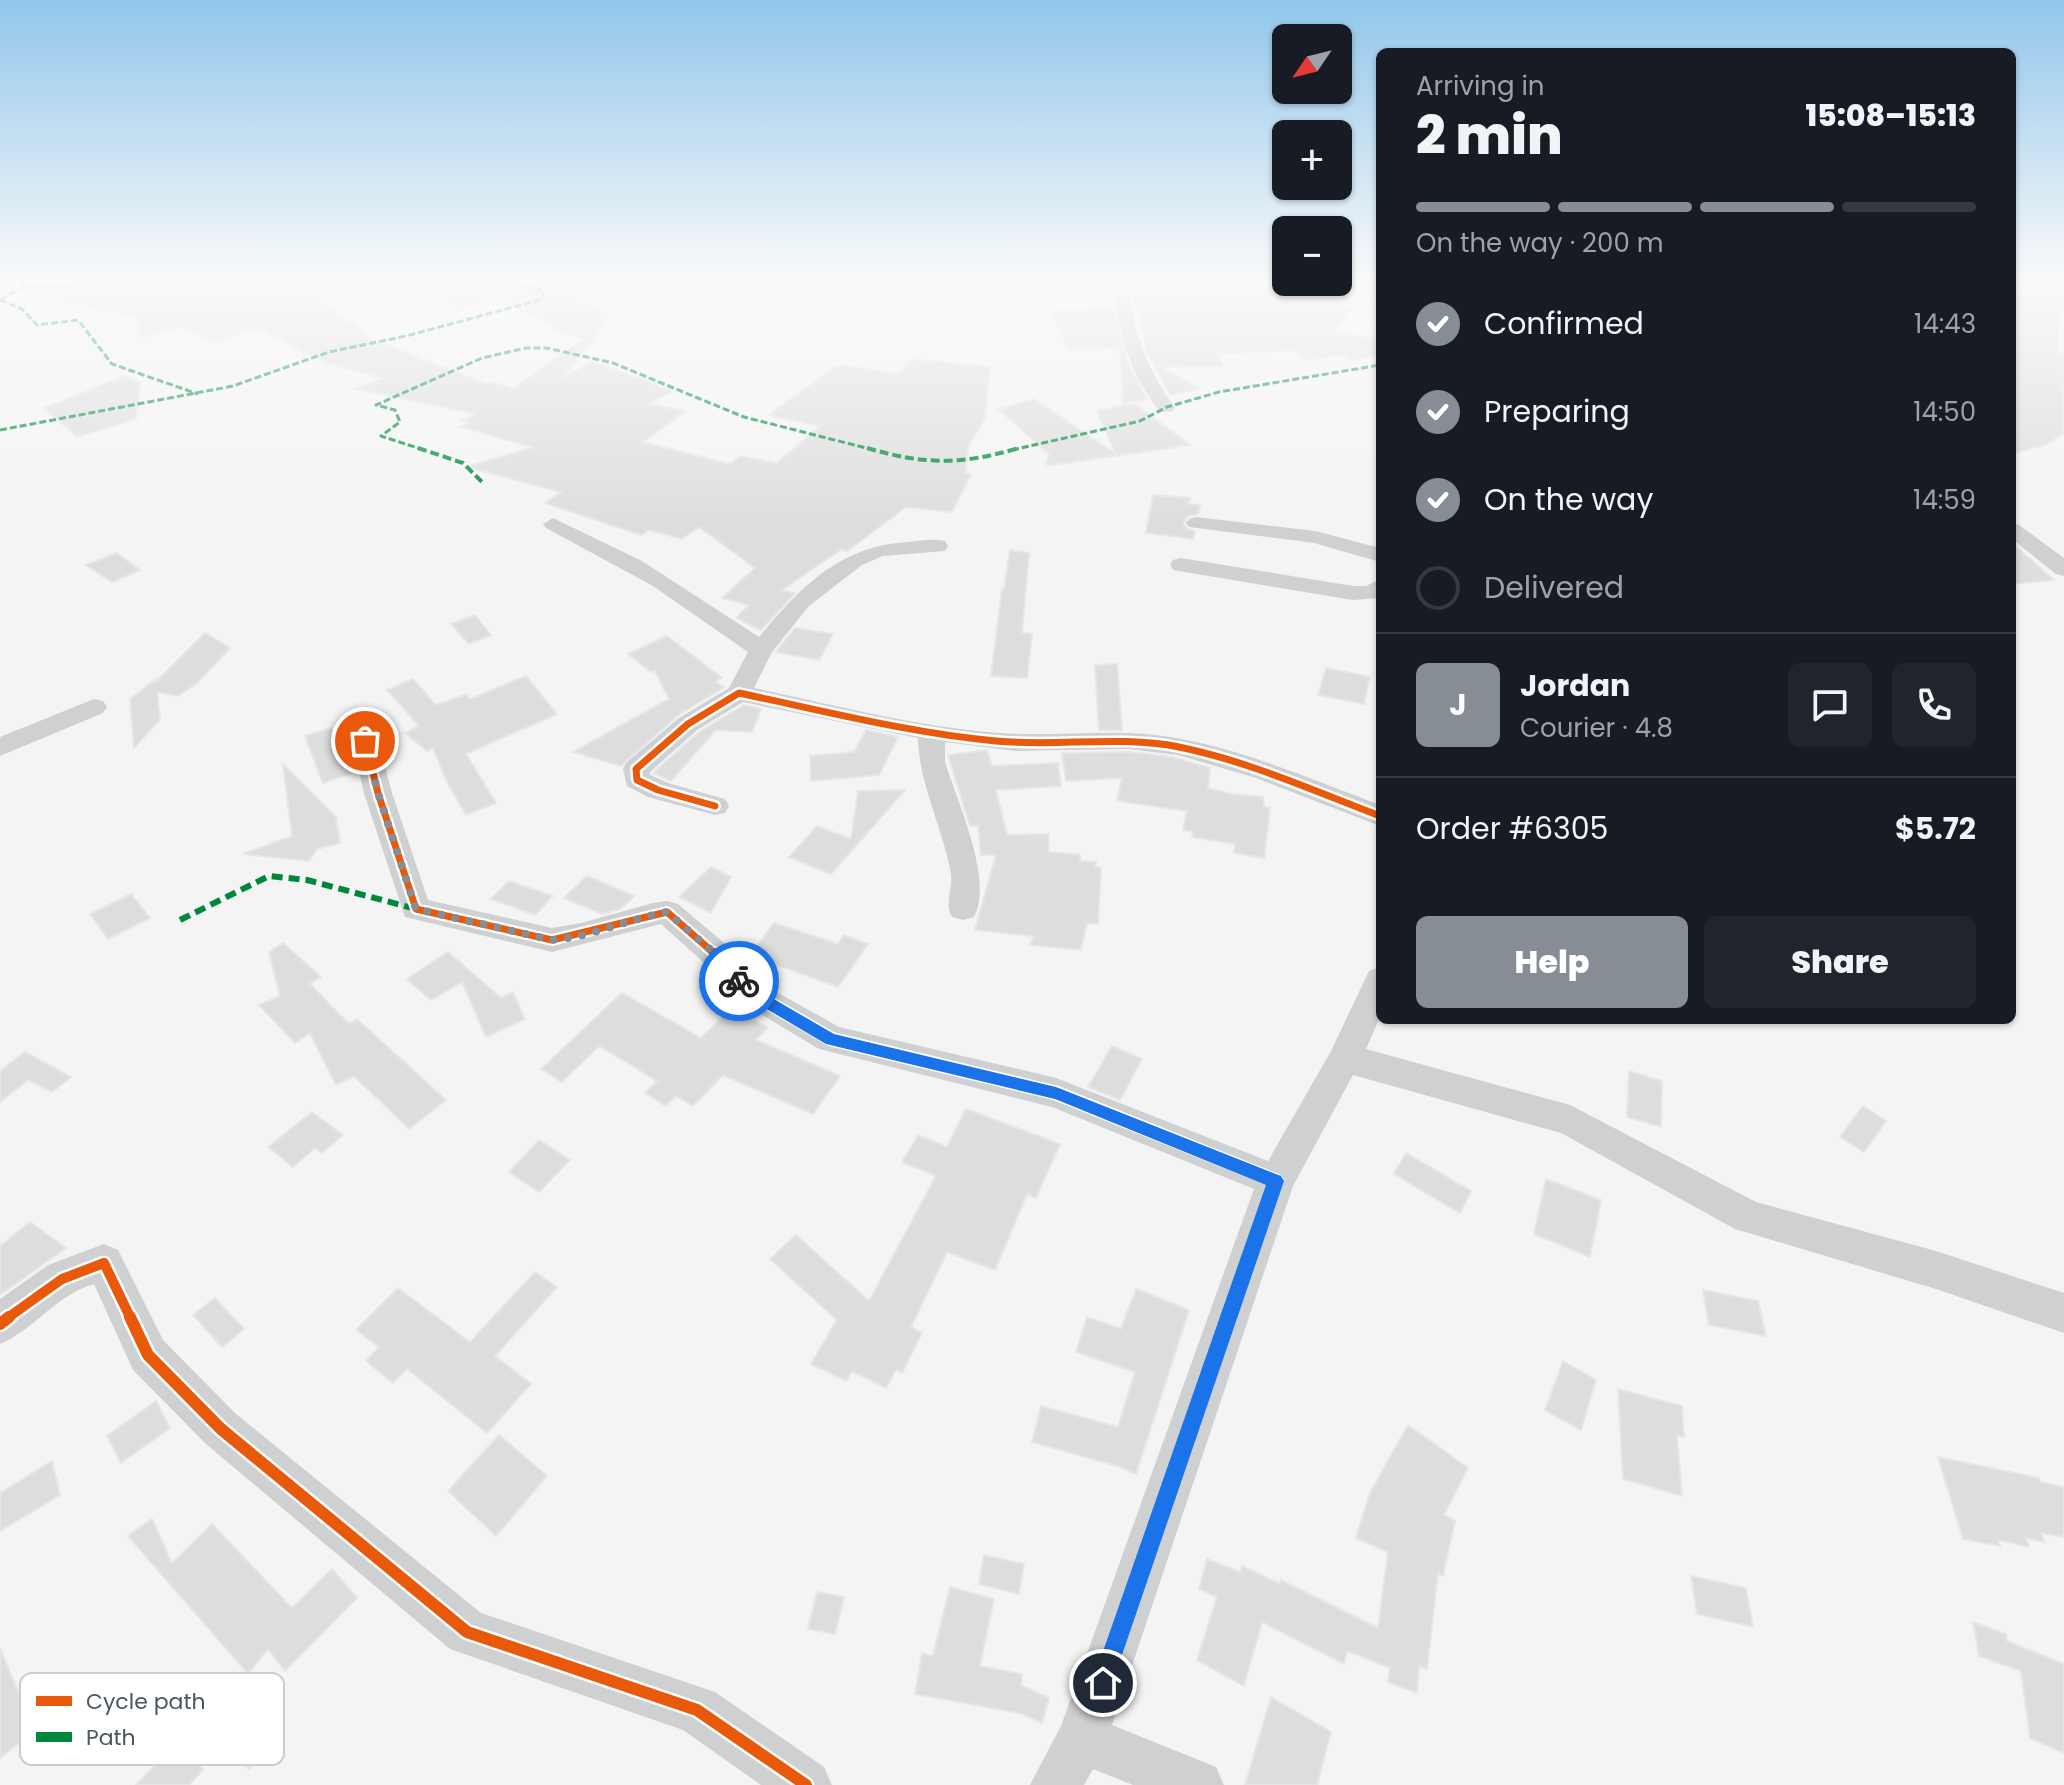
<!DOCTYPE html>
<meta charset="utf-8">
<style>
:root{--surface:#171b24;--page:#20242c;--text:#f1f3f6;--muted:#9ea1a6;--line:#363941;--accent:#868d94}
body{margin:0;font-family:Poppins,sans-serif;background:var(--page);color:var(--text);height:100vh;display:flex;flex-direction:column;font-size:30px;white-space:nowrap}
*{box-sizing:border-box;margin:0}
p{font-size:26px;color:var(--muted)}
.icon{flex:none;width:44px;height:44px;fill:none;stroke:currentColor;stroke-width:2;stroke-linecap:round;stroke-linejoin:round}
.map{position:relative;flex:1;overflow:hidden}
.sheet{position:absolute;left:1376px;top:48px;width:640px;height:976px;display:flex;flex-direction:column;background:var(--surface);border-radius:12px;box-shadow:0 2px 6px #0004}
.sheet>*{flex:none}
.needle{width:52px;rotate:235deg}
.tools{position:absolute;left:1272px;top:24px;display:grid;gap:16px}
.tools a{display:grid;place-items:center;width:80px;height:80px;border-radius:12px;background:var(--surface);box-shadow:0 2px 6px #0004;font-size:40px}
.pin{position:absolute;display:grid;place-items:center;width:68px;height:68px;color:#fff;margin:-34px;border:4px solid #fff;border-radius:50%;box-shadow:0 2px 8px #0007}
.courier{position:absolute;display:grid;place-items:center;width:80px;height:80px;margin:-40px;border:6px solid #1a73e8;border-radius:50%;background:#fff;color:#222;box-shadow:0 2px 10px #0007}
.summary em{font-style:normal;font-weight:800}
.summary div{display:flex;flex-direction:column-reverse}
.summary{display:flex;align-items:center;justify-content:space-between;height:136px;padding:0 40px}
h1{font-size:52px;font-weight:800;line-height:60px}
.bar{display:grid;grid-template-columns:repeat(4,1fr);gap:12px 8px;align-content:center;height:96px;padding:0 40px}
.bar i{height:10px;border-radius:6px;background:var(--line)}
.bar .on{background:var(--accent)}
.bar p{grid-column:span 4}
.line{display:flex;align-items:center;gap:20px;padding:0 40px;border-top:2px solid var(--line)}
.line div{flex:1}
.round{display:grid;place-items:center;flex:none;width:84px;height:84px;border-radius:12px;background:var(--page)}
ol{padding:0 40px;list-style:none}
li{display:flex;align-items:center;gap:24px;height:88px}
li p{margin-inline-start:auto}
li .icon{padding:8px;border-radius:50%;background:var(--accent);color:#fff;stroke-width:4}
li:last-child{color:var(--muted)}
li i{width:44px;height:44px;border:4px solid var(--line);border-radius:50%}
.button{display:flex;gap:16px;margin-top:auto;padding:16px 40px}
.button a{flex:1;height:92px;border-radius:12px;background:var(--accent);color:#fff;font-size:32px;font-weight:800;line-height:92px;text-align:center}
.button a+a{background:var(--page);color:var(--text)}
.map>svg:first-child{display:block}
.building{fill:#ddddde;stroke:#e5e6e7;stroke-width:2}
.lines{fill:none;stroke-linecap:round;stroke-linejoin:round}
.minor{fill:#ced0d2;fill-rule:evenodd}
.quiet-far2{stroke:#00873e;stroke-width:3;stroke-dasharray:7 3;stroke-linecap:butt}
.quiet-far1{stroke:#00873e;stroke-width:4;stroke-dasharray:9 4;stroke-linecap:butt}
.quiet{stroke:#00873e;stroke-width:6;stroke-dasharray:11 6;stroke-linecap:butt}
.cycleway-far2-casing{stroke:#fff;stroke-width:12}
.cycleway-far1-casing{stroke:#fff;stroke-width:15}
.cycleway-casing{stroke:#fff;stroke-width:17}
.cycleway-far2{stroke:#e8590c;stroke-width:7}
.cycleway-far1{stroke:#e8590c;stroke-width:10}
.cycleway{stroke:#e8590c;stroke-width:12}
.route{fill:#1a73e8}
.done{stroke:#868d94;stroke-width:8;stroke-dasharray:0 14.4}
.key{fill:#fff;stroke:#c9ccd0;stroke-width:2}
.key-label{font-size:22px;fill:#4a5661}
</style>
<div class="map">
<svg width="2064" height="1785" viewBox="0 0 2064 1785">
<rect width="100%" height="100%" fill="#f4f4f4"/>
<!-- building -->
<path class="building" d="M 78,277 L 196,277 L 198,282 L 202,281 L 204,288 L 228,283 L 236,290 L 293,278 L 373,340 L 487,384 L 492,382 L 514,388 L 583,339 L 565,334 L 499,297 L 461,310 L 400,277 L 547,277 L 547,282 L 611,315 L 563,378 L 593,361 L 673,391 L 649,404 L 686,411 L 643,442 L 730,464 L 740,456 L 777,463 L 820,426 L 769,415 L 835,367 L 844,365 L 897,374 L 913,359 L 990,367 L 985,418 L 969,445 L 965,473 L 971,474 L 952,512 L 906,507 L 847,551 L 842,549 L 782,590 L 795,593 L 761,630 L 736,618 L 749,605 L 722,598 L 755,568 L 699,527 L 682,539 L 649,530 L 641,535 L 545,503 L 561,492 L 466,467 L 533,447 L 460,427 L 468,423 L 462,421 L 475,414 L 356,389 L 384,378 L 325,363 L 259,328 L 212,342 L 184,327 L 141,338 L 136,318 L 30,294 Z
M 2012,277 L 2027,277 L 2031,283 L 2064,290 L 2064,307 L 2059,306 L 2056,353 L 2064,354 L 2064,433 L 2045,445 L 2012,454 Z
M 1165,282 L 1166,286 L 1249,287 L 1250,290 L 1315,288 L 1326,304 L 1354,307 L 1333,331 L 1380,340 L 1380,353 L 1353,360 L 1342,354 L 1308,360 L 1293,350 L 1218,354 L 1223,366 L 1160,367 L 1201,389 L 1170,395 L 1148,354 L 1133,296 L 1125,290 L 1138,290 L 1136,283 Z
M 1113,307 L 1126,359 L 1147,399 L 1123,404 L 1120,348 L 1068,349 L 1051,311 Z
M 124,376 L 140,382 L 136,419 L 77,437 L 44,408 Z
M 1034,399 L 1115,453 L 1097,411 L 1134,403 L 1190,445 L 1046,466 L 1049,454 L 998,409 Z
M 1153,495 L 1191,498 L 1188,504 L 1200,505 L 1198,514 L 1188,516 L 1183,523 L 1187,529 L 1195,531 L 1193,539 L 1146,533 Z
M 2012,543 L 2054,580 L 2012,584 Z
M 1010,550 L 1029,553 L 1022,633 L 1032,634 L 1027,678 L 991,676 L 1002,589 L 1004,590 Z
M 117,553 L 140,570 L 112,582 L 86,565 Z
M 475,615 L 491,635 L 469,644 L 451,624 Z
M 795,628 L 833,634 L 819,660 L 776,652 Z
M 205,633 L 230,648 L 197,683 L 178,696 L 157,692 L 160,720 L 134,748 L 130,699 L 156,679 L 156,682 Z
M 667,636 L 722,678 L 715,682 L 724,687 L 677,716 L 621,766 L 573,752 L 669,699 L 655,671 L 651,672 L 628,654 Z
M 1117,664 L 1122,730 L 1099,730 L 1095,665 Z
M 1326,668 L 1370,677 L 1364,704 L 1318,695 Z
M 526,676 L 557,714 L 466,754 L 496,803 L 466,815 L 447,782 L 433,748 L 427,751 L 405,733 L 419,726 L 387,690 L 413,679 L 436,705 L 467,694 L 470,699 Z
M 744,705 L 761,709 L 752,732 L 716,730 L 671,781 L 653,773 L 699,732 Z
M 331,728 L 351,774 L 323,783 L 305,736 Z
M 866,730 L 898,737 L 879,775 L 811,781 L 810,756 L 854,752 Z
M 987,750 L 992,766 L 1058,763 L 1061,786 L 996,790 L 1007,835 L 1048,834 L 1049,852 L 1080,855 L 1080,861 L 1096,862 L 1095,866 L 1101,867 L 1098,924 L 1087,923 L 1081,950 L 1030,945 L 1034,936 L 975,930 L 996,855 L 981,855 L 978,826 L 970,826 L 948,755 Z
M 1129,752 L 1172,757 L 1210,768 L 1208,788 L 1231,794 L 1263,797 L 1264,807 L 1270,808 L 1264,858 L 1234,853 L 1235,844 L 1192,837 L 1193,832 L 1183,830 L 1187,811 L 1117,801 L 1122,778 L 1066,781 L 1062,753 Z
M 283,764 L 336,817 L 340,843 L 317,849 L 309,861 L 243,854 L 292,836 Z
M 905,790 L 831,874 L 789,857 L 817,826 L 851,839 L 858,791 Z
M 711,867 L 731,877 L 711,913 L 679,897 Z
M 587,876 L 634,896 L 620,909 L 602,914 L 564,898 Z
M 509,881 L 553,896 L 535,915 L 491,899 Z
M 131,894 L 150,918 L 108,939 L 90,914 Z
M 774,923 L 838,944 L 844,935 L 868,944 L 838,987 L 750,955 Z
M 283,943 L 321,977 L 310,984 L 349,1024 L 357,1019 L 446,1100 L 409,1129 L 354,1076 L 336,1085 L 310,1033 L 295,1043 L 259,1005 L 280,996 L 269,952 Z
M 448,952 L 501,998 L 513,992 L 525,1019 L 486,1037 L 462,982 L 431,1000 L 407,979 Z
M 622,993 L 701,1038 L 731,1009 L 768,1027 L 756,1040 L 840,1076 L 813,1114 L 723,1075 L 693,1106 L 676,1096 L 666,1106 L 645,1093 L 657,1081 L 599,1046 L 562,1082 L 541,1069 Z
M 1112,1046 L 1142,1059 L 1120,1100 L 1088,1087 Z
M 25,1052 L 71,1077 L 52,1092 L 28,1080 L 0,1102 L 0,1071 Z
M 1629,1071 L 1662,1081 L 1661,1127 L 1627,1117 Z
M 1863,1106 L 1886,1121 L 1864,1152 L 1840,1137 Z
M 966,1109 L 1060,1144 L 1036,1198 L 1027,1194 L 995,1270 L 947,1252 L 911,1327 L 922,1333 L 902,1373 L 896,1370 L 886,1388 L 852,1371 L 846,1381 L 811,1364 L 837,1320 L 770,1259 L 796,1235 L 869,1301 L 936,1176 L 902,1162 L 918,1135 L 947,1147 Z
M 312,1112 L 343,1135 L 322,1153 L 315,1148 L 293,1167 L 268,1147 Z
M 539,1140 L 570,1160 L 539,1192 L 509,1172 Z
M 1406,1153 L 1471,1191 L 1460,1213 L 1394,1174 Z
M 1546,1179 L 1601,1200 L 1590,1257 L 1534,1234 Z
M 30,1222 L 66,1248 L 0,1295 L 0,1246 Z
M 535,1272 L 557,1287 L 495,1356 L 531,1384 L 487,1433 L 407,1369 L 393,1383 L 366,1361 L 379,1347 L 356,1330 L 398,1288 L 470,1342 Z
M 1136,1289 L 1189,1310 L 1136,1474 L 1117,1466 L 1032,1442 L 1041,1406 L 1118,1427 L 1135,1372 L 1076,1352 L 1087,1317 L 1121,1329 Z
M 1703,1290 L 1758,1301 L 1766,1336 L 1709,1325 Z
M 215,1298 L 244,1329 L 222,1347 L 193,1315 Z
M 1563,1361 L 1596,1380 L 1581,1430 L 1545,1410 Z
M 1618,1389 L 1682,1406 L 1684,1437 L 1677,1435 L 1682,1496 L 1623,1479 Z
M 156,1401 L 170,1428 L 121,1463 L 107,1436 Z
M 1408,1425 L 1468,1468 L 1444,1515 L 1455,1521 L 1443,1576 L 1438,1573 L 1427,1669 L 1419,1666 L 1417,1693 L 1388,1682 L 1390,1668 L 1347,1651 L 1344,1664 L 1262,1622 L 1244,1686 L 1197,1660 L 1217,1597 L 1199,1589 L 1207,1559 L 1240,1572 L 1242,1566 L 1280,1584 L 1281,1580 L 1378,1628 L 1388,1552 L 1356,1538 L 1370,1493 Z
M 499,1435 L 547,1476 L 496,1536 L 448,1491 Z
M 1938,1457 L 2039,1478 L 2040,1482 L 2064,1487 L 2064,1537 L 2041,1533 L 2044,1542 L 2026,1538 L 2029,1547 L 1998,1540 L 2000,1546 L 1963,1539 Z
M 52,1461 L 60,1495 L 0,1531 L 0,1493 Z
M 152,1519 L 172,1563 L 212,1524 L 292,1608 L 332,1569 L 357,1598 L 285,1671 L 268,1649 L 248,1674 L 128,1536 Z
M 984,1555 L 1024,1564 L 1019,1594 L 979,1584 Z
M 1691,1576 L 1746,1588 L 1753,1627 L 1697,1614 Z
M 950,1587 L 994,1599 L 980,1666 L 1022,1674 L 1021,1685 L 1049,1698 L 1042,1723 L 1023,1714 L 915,1694 L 922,1653 L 933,1656 Z
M 817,1592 L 844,1597 L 835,1634 L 808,1629 Z
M 1973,1622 L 2006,1634 L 2007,1641 L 2064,1664 L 2064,1753 L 2030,1738 L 2021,1671 L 1979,1656 Z
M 0,1648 L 34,1731 L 0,1758 Z
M 239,1697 L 278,1733 L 249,1769 L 211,1732 Z
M 1271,1697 L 1331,1732 L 1317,1785 L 1245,1785 Z
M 178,1740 L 203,1770 L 189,1785 L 136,1785 Z"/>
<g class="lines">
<!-- minor -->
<path class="minor" d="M 2030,277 L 2064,277 L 2064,287 L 2032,280 Z
M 1122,292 L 1130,297 C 1136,340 1150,373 1175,408 L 1172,412 L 1160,412 C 1133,377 1120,340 1114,297 Z
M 1196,517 L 1315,531 L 1380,548 L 1380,562 L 1314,543 L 1189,527 L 1186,523 L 1189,519 Z
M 553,518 L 642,561 L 759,637 C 801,587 839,546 907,542 C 919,541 932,538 945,541 L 948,546 L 945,551 L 883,556 L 862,565 L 809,606 L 772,652 L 754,688 C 835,705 917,727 1000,733 C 1060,737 1118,727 1177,738 C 1247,751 1314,780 1380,805 L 1380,826 L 1256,778 L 1178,755 L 1129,749 L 1015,751 L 945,742 L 945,762 C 957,801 994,880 974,917 L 963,920 L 952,917 C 944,903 953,889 951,874 C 943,827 919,786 918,738 L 743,702 L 697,730 L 650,772 L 650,775 L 668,783 L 725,799 L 729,806 L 725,813 L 715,815 L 648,797 L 627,786 L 623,769 L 626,763 L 679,718 L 729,688 L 748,652 L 653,586 L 546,528 L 543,524 Z
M 2012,523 L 2019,525 L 2064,558 L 2064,576 L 2056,574 L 2012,539 Z
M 1181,558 L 1353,586 L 1366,586 L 1380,579 L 1380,598 L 1353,600 L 1173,570 L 1170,565 L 1173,560 Z
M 94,699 L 103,701 L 107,707 L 103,713 L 0,756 L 0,737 Z
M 365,733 L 374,735 L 378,741 L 392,793 L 428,900 L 552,928 L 581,923 L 653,903 L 667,901 L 678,904 L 723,942 L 759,982 L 839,1027 L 1056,1078 L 1268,1161 L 1331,1051 L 1369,971 L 1380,967 L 1380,1017 L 1366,1049 L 1570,1105 L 1756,1202 L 1936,1251 L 2064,1293 L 2064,1333 L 1936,1289 L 1735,1229 L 1561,1133 L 1353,1075 L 1293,1186 L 1112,1725 L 1216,1767 L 1224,1785 L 1133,1785 L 1093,1769 L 1084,1785 L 1030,1785 L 1061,1726 L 1254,1189 L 1052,1107 L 819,1049 L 737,1000 L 701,960 L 661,924 L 552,952 L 405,917 L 364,793 L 352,741 L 356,735 Z
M 104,1244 L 118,1250 L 163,1340 L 236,1414 L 481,1613 L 715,1692 L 824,1767 L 832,1785 L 761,1785 L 683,1730 L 450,1649 L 206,1444 L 133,1370 L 94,1284 C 57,1294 34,1330 0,1344 L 0,1299 L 48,1265 Z"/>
<!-- quiet-far2 -->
<path class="quiet-far2" d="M 24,286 L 66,286 L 119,277
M 0,300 L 22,309 L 37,325 L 78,320 L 112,364 L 198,394
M 0,300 L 26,285 L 4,277
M 0,430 L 233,386 L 329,352 L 406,336 L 543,299 L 543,291 L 495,277
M 424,450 L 381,436 L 400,422 L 395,410 L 376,405 L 482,358 L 526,348 L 547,348 L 613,363 L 744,417 L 874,450
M 1012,450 L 1140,421 L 1167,407 L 1219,392 L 1380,365"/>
<!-- quiet-far1 -->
<path class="quiet-far1" d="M 418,448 L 463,463 L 482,482
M 867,448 C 925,465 961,465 1019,448"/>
<!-- quiet -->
<path class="quiet" d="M 180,920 L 269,876 L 307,880 L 416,909"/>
<defs>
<path id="cycleway-far2" d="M 365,741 L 378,793 L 416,909 L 552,940 L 667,912 L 716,955
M 715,806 L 658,790 L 637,780 L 636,769 L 688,724 L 739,693 C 824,711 910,733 996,741 C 1057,747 1118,735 1179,747 C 1248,761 1314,791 1380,816"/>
<path id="cycleway-far1" d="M 714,953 L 748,991 L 831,1039 L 1056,1093 L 1276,1181
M 6,1319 L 62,1279 L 104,1263 L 131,1319"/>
<path id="cycleway" d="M 130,1317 L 148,1355 L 221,1429 L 467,1632 L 697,1710 L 806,1785
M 0,1324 L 9,1317"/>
</defs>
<!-- cycleway-far2 casing -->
<use href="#cycleway-far2" class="cycleway-far2-casing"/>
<!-- cycleway-far1 casing -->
<use href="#cycleway-far1" class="cycleway-far1-casing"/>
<!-- cycleway casing -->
<use href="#cycleway" class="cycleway-casing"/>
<!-- cycleway-far2 -->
<use href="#cycleway-far2" class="cycleway-far2"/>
<!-- cycleway-far1 -->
<use href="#cycleway-far1" class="cycleway-far1"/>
<!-- cycleway -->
<use href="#cycleway" class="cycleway"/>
</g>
<!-- sky -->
<linearGradient id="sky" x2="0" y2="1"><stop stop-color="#91c6eb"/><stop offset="0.53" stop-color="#fafafa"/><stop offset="1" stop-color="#fafafa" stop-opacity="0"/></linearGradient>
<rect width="2064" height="527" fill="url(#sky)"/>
<!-- route -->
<path class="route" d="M 739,975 L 753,987 L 834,1034 L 1056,1087 L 1281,1176 L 1284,1181 L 1110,1690 L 1103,1693 L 1095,1690 L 1092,1683 L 1266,1185 L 1055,1099 L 826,1044 L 743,995 L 732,981 Z"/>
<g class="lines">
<!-- done -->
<path class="done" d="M 365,741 L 378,793 L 416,909 L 552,940 C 592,937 628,919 667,912 L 712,951 L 739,981"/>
</g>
<!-- legend -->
<rect x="20" y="1673" width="264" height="92" rx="12" class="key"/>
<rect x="36" y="1696" width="36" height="10" fill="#e8590c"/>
<rect x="36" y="1732" width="36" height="10" fill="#00873e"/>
<g class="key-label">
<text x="86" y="1709">Cycle path</text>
<text x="86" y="1745">Path</text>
</g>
</svg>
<div class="tools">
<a><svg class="needle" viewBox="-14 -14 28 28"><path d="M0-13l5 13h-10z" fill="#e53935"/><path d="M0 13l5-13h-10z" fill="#9ea1a6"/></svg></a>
<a>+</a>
<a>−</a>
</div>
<div class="pin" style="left:365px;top:741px;background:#ea580c"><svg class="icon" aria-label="bag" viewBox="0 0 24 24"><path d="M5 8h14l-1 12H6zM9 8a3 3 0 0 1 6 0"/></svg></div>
<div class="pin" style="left:1103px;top:1683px;background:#1f2937"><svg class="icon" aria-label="home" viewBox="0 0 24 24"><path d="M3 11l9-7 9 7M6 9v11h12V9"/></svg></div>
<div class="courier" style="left:739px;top:981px"><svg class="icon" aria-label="bike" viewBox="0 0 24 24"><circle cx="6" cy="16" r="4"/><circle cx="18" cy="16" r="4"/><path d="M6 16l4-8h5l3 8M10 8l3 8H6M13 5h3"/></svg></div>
<section class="sheet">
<div class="summary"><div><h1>2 min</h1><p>Arriving in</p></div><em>15:08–15:13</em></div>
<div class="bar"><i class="on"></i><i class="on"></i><i class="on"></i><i></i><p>On the way · 200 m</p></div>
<ol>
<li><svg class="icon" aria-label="check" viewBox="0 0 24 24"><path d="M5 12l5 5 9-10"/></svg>Confirmed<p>14:43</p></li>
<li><svg class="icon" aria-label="check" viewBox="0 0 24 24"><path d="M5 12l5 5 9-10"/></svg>Preparing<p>14:50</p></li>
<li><svg class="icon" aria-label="check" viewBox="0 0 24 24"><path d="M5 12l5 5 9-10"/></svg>On the way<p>14:59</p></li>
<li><i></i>Delivered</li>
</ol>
<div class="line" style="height:144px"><b class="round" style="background:var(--accent);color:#fff">J</b><div><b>Jordan</b><p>Courier · 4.8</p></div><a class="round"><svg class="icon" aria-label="chat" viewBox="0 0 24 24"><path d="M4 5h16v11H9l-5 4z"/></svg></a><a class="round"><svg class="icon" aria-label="phone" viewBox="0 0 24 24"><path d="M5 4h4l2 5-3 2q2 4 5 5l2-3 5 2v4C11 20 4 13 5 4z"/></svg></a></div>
<div class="line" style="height:104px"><div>Order #6305</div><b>$5.72</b></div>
<div class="button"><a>Help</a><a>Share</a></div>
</section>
</div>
